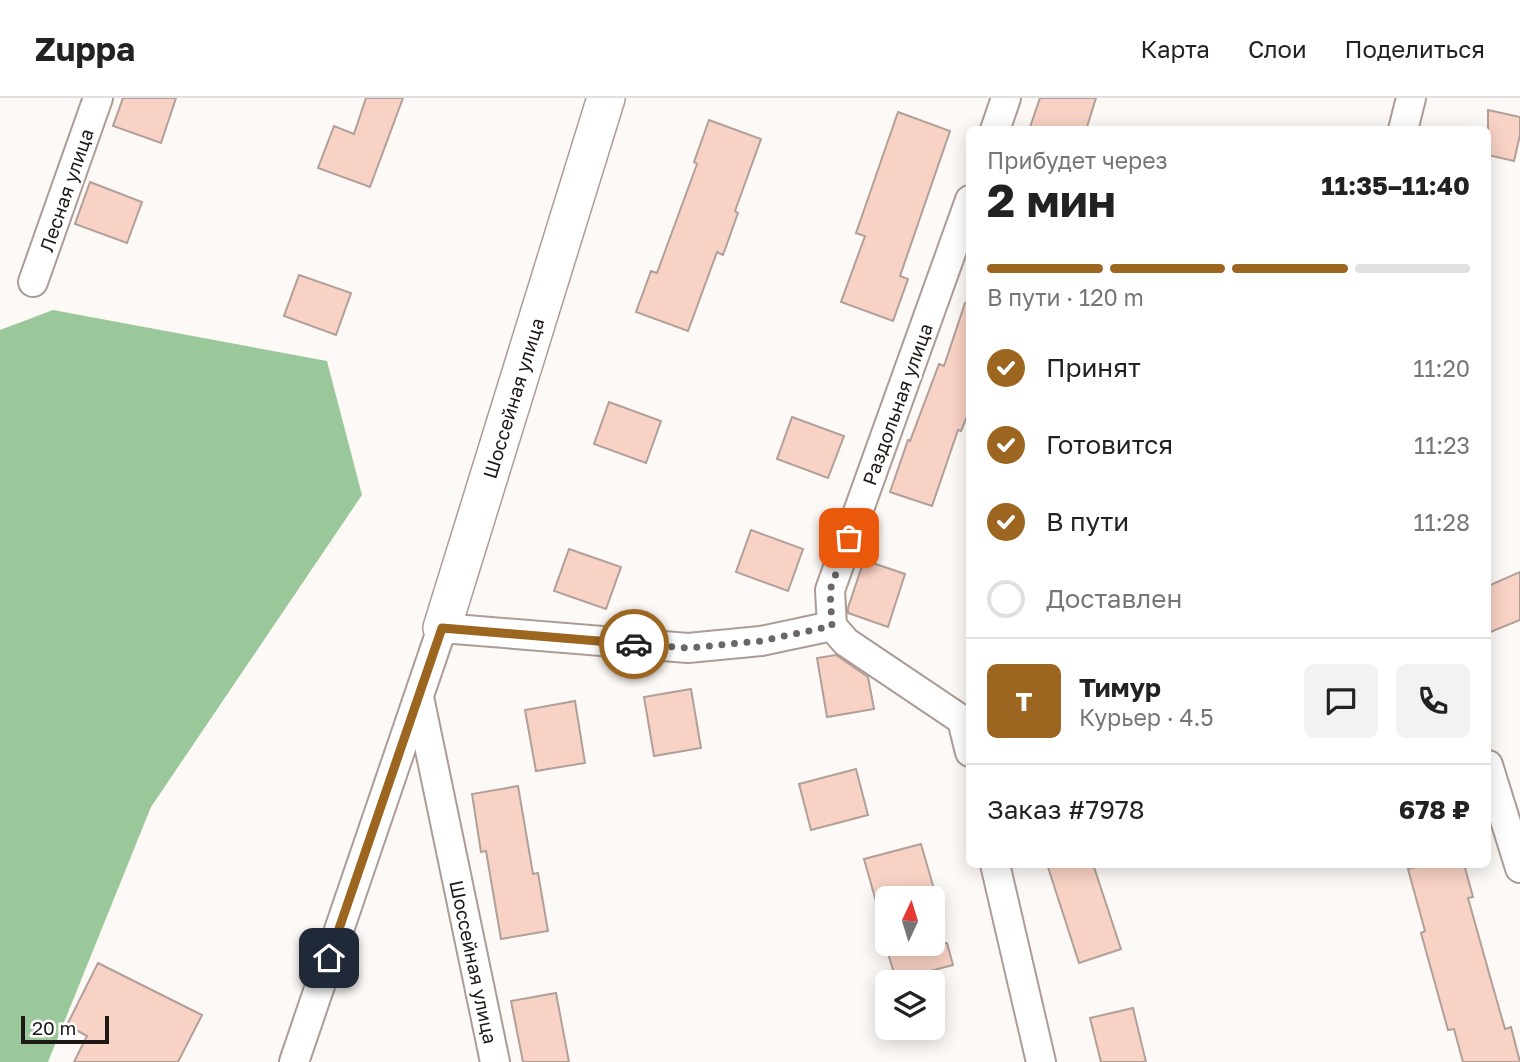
<!DOCTYPE html>
<html lang="ru">
<meta charset="utf-8">
<style>
:root{--surface:#fff;--page:#f2f2f2;--text:#222;--muted:#767676;--line:#e0e0e0;--accent:#9c6520}
body{margin:0;font-family:"Golos Text",sans-serif;background:var(--page);color:var(--text);height:100vh;display:flex;flex-direction:column;font-size:26px;white-space:nowrap}
*{box-sizing:border-box;margin:0}
p{font-size:23px;color:var(--muted)}
.icon{flex:none;width:38px;height:38px;fill:none;stroke:currentColor;stroke-width:2;stroke-linecap:round;stroke-linejoin:round}
.map{position:relative;flex:1;overflow:hidden}
.details{position:absolute;left:966px;top:28px;width:525px;height:742px;display:flex;flex-direction:column;background:var(--surface);border-radius:10px;box-shadow:0 4px 18px #0003}
.details>*{flex:none}
.needle{width:46px;rotate:4deg}
.controls{position:absolute;left:875px;top:788px;display:grid;gap:14px}
.controls a{display:grid;place-items:center;width:70px;height:70px;border-radius:10px;background:var(--surface);box-shadow:0 4px 18px #0003;font-size:35px}
.scale{position:absolute;left:21px;bottom:18px;width:88px;box-sizing:border-box;padding-left:7px;border:4px solid #1e1815;border-top:0;font-size:19px;line-height:24px;white-space:nowrap;color:#1e1815;-webkit-text-stroke:5px #fff;paint-order:stroke}
.pin{position:absolute;display:grid;place-items:center;width:60px;height:60px;color:#fff;margin:-30px;border-radius:14px;box-shadow:0 4px 10px #0006}
.courier{position:absolute;display:grid;place-items:center;width:70px;height:70px;margin:-35px;border:5px solid #9c6520;border-radius:50%;background:#fff;color:#222;box-shadow:0 2px 9px #0007}
.overview em{font-style:normal;font-weight:700}
.overview div{display:flex;flex-direction:column-reverse}
.overview{display:flex;align-items:center;justify-content:space-between;height:119px;padding:0 21px}
h1{font-size:46px;font-weight:700;line-height:52px}
.bar{display:grid;grid-template-columns:repeat(4,1fr);gap:10px 7px;align-content:center;height:84px;padding:0 21px}
.bar i{height:9px;border-radius:5px;background:var(--line)}
.bar .on{background:var(--accent)}
.bar p{grid-column:span 4}
.line{display:flex;align-items:center;gap:18px;padding:0 21px;border-top:2px solid var(--line)}
.line div{flex:1}
.round{display:grid;place-items:center;flex:none;width:74px;height:74px;border-radius:10px;background:var(--page)}
ol{padding:0 21px;list-style:none}
li{display:flex;align-items:center;gap:21px;height:77px}
li p{margin-inline-start:auto}
li .icon{padding:7px;border-radius:50%;background:var(--accent);color:#fff;stroke-width:4}
li:last-child{color:var(--muted)}
li i{width:38px;height:38px;border:4px solid var(--line);border-radius:50%}
header{display:flex;align-items:center;gap:42px;box-sizing:border-box;height:98px;padding:0 35px;background:var(--surface);border-bottom:2px solid var(--line)}
header strong{font-size:33px}
nav{display:flex;gap:38px;margin-inline-start:auto;font-size:24px}
.map>svg:first-child{display:block}
.forest{fill:#9bc89b}
.building{fill:#f8d2c4;stroke:#b1a09a;stroke-width:2}
.lines{fill:none;stroke-linecap:round;stroke-linejoin:round}
.minor-casing{stroke:#ad9c95;stroke-width:32}
.tertiary-casing{stroke:#ad9c95;stroke-width:40}
.minor{stroke:#fff;stroke-width:28}
.tertiary{stroke:#fff;stroke-width:37}
.done{stroke:#6c6764;stroke-width:7;stroke-dasharray:0 12.6}
.route{stroke:#9c6520;stroke-width:9}
.labels{text-anchor:middle;dominant-baseline:central;stroke-width:5;stroke-linejoin:round;paint-order:stroke}
.street-label{font-size:19px;fill:#1e1815;stroke:#fff}
</style>
<header>
<strong>Zuppa</strong>
<nav><a>Карта</a><a>Слои</a><a>Поделиться</a></nav>
</header>
<div class="map">
<svg width="1520" height="964" viewBox="0 0 1520 964">
<rect width="100%" height="100%" fill="#fdf9f7"/>
<!-- forest -->
<path class="forest" d="M 53,212 L 327,263 L 362,397 L 151,709 L 48,964 L 0,964 L 0,232 Z"/>
<!-- building -->
<path class="building" d="M 123,0 L 176,0 L 161,45 L 113,28 Z
M 366,0 L 403,0 L 370,89 L 318,70 L 334,28 L 354,36 Z
M 1040,0 L 1096,0 L 1086,32 L 1029,32 Z
M 1488,12 L 1520,19 L 1520,37 L 1514,63 L 1488,57 Z
M 898,14 L 950,33 L 900,178 L 908,181 L 893,223 L 841,204 L 865,138 L 856,135 Z
M 709,22 L 761,41 L 735,113 L 738,115 L 723,157 L 717,154 L 688,233 L 636,214 L 651,173 L 657,175 L 697,66 L 694,64 Z
M 90,84 L 142,104 L 127,145 L 75,126 Z
M 299,177 L 351,195 L 336,237 L 284,218 Z
M 965,205 L 970,206 L 970,311 L 961,333 L 958,332 L 932,408 L 890,394 L 908,342 L 910,343 L 939,266 L 944,268 Z
M 609,304 L 661,323 L 646,365 L 594,346 Z
M 792,319 L 844,338 L 828,380 L 777,361 Z
M 751,432 L 803,451 L 788,493 L 736,474 Z
M 569,451 L 621,469 L 606,511 L 554,493 Z
M 864,462 L 905,476 L 888,529 L 848,515 L 848,510 Z
M 1520,474 L 1520,522 L 1488,535 L 1488,488 Z
M 836,557 L 868,579 L 874,611 L 827,619 L 817,560 Z
M 691,591 L 701,650 L 654,658 L 644,599 Z
M 575,603 L 585,665 L 536,673 L 525,612 Z
M 856,671 L 868,717 L 811,732 L 799,686 Z
M 518,688 L 533,776 L 538,775 L 548,833 L 501,841 L 486,753 L 481,754 L 472,696 Z
M 921,746 L 934,791 L 903,800 L 887,800 L 887,804 L 877,807 L 864,761 Z
M 1047,766 L 1093,766 L 1121,851 L 1079,865 Z
M 1425,766 L 1464,766 L 1473,799 L 1468,800 L 1489,875 L 1505,931 L 1511,929 L 1520,964 L 1463,964 L 1454,931 L 1448,932 L 1421,835 L 1425,833 L 1408,771 Z
M 885,845 L 947,845 L 953,867 L 896,882 Z
M 98,865 L 202,917 L 178,964 L 74,964 L 87,938 L 67,927 Z
M 556,895 L 569,964 L 523,964 L 511,903 Z
M 1133,910 L 1146,964 L 1101,964 L 1090,920 Z"/>
<g class="lines">
<defs>
<path id="minor" d="M 995,32 L 1006,0
M 1403,32 L 1411,0
M 970,102 L 830,492 L 832,528 L 846,544 L 962,622 L 970,654
M 33,184 L 98,0
M 419,599 L 495,964
M 1488,667 L 1520,770
M 995,766 L 1041,964
M 294,964 L 442,530 L 688,550 L 761,543 L 832,528"/>
<path id="tertiary" d="M 442,530 L 606,0"/>
</defs>
<!-- minor casing -->
<use href="#minor" class="minor-casing"/>
<!-- tertiary casing -->
<use href="#tertiary" class="tertiary-casing"/>
<!-- minor -->
<use href="#minor" class="minor"/>
<!-- tertiary -->
<use href="#tertiary" class="tertiary"/>
</g>
<g class="lines">
<!-- done -->
<path class="done" d="M 634,546 L 688,550 L 761,543 L 832,528 L 830,492 L 849,440"/>
<!-- route -->
<path class="route" d="M 329,860 L 442,530 L 634,546"/>
</g>
<g class="labels">
<!-- street labels -->
<g class="street-label">
<text transform="translate(66 92) rotate(-71)">Лесная улица</text>
<text transform="translate(513 300) rotate(-73)">Шоссейная улица</text>
<text transform="translate(897 306) rotate(-70)">Раздольная улица</text>
<text transform="translate(474 864) rotate(78)">Шоссейная улица</text>
</g>
</g>
</svg>
<div class="controls">
<a><svg class="needle" viewBox="-14 -14 28 28"><path d="M0-13l5 13h-10z" fill="#e53935"/><path d="M0 13l5-13h-10z" fill="#767676"/></svg></a>
<a><svg class="icon" aria-label="layers" viewBox="0 0 24 24"><path d="M12 4l9 5-9 5-9-5zM3 14l9 5 9-5"/></svg></a>
</div>
<div class="scale">20 m</div>
<div class="pin" style="left:849px;top:440px;background:#ea580c"><svg class="icon" aria-label="bag" viewBox="0 0 24 24"><path d="M5 8h14l-1 12H6zM9 8a3 3 0 0 1 6 0"/></svg></div>
<div class="pin" style="left:329px;top:860px;background:#1f2937"><svg class="icon" aria-label="home" viewBox="0 0 24 24"><path d="M3 11l9-7 9 7M6 9v11h12V9"/></svg></div>
<div class="courier" style="left:634px;top:546px"><svg class="icon" aria-label="car" viewBox="0 0 24 24"><path d="M5 17H2v-5l4-1 3-4h7l3 4 3 1v5h-3M9 17h6M6 11h13"/><circle cx="7" cy="17" r="2"/><circle cx="17" cy="17" r="2"/></svg></div>
<section class="details">
<div class="overview"><div><h1>2 мин</h1><p>Прибудет через</p></div><em>11:35–11:40</em></div>
<div class="bar"><i class="on"></i><i class="on"></i><i class="on"></i><i></i><p>В пути · 120 m</p></div>
<ol>
<li><svg class="icon" aria-label="check" viewBox="0 0 24 24"><path d="M5 12l5 5 9-10"/></svg>Принят<p>11:20</p></li>
<li><svg class="icon" aria-label="check" viewBox="0 0 24 24"><path d="M5 12l5 5 9-10"/></svg>Готовится<p>11:23</p></li>
<li><svg class="icon" aria-label="check" viewBox="0 0 24 24"><path d="M5 12l5 5 9-10"/></svg>В пути<p>11:28</p></li>
<li><i></i>Доставлен</li>
</ol>
<div class="line" style="height:126px"><b class="round" style="background:var(--accent);color:#fff">Т</b><div><b>Тимур</b><p>Курьер · 4.5</p></div><a class="round"><svg class="icon" aria-label="chat" viewBox="0 0 24 24"><path d="M4 5h16v11H9l-5 4z"/></svg></a><a class="round"><svg class="icon" aria-label="phone" viewBox="0 0 24 24"><path d="M5 4h4l2 5-3 2q2 4 5 5l2-3 5 2v4C11 20 4 13 5 4z"/></svg></a></div>
<div class="line" style="height:91px"><div>Заказ #7978</div><b>678 ₽</b></div>
</section>
</div>
